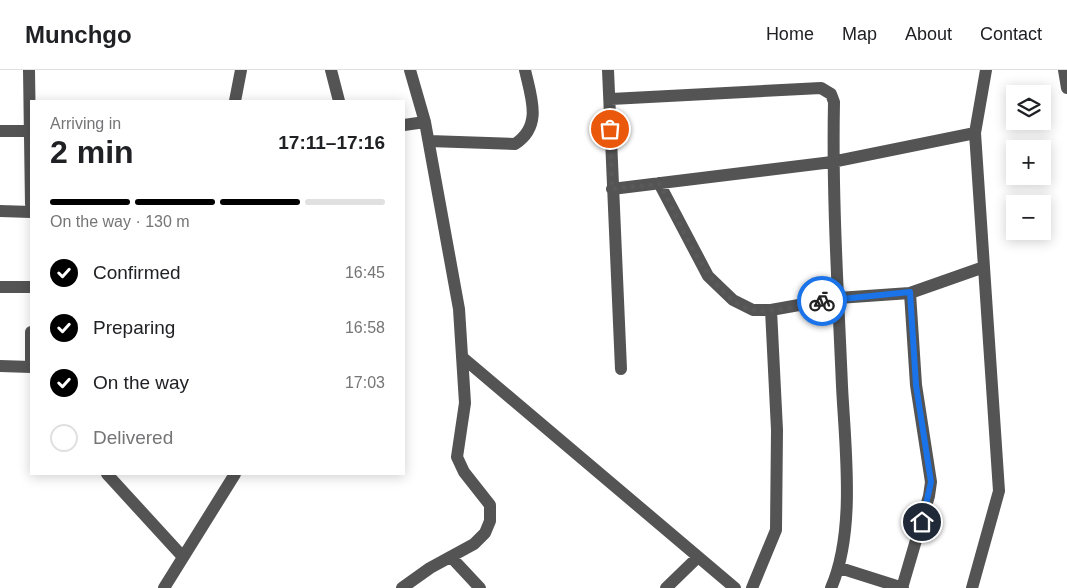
<!DOCTYPE html>
<meta charset="utf-8">
<style>
:root{--surface:#fff;--page:#f6f6f6;--text:#202124;--muted:#757577;--line:#e0e0e0;--accent:#000}
body{margin:0;font-family:Helvetica,sans-serif;background:var(--page);color:var(--text);height:100vh;display:flex;flex-direction:column;font-size:19px;white-space:nowrap}
*{box-sizing:border-box;margin:0}
p{font-size:16px;color:var(--muted)}
.icon{flex:none;width:28px;height:28px;fill:none;stroke:currentColor;stroke-width:2;stroke-linecap:round;stroke-linejoin:round}
.map{position:relative;flex:1;overflow:hidden}
.drawer{position:absolute;left:30px;top:30px;width:375px;height:375px;display:flex;flex-direction:column;background:var(--surface);border-radius:0px;box-shadow:0 2px 12px #0003}
.drawer>*{flex:none}
.tools{position:absolute;left:1006px;top:15px;display:grid;gap:10px}
.tools a{display:grid;place-items:center;width:45px;height:45px;border-radius:0px;background:var(--surface);box-shadow:0 2px 12px #0003;font-size:25px}
.pin{position:absolute;display:grid;place-items:center;width:42px;height:42px;color:#fff;margin:-21px;border:2px solid #fff;border-radius:50%;box-shadow:0 1px 5px #0007}
.courier{position:absolute;display:grid;place-items:center;width:50px;height:50px;margin:-25px;border:4px solid #1a73e8;border-radius:50%;background:#fff;color:#222;box-shadow:0 1px 6px #0007}
.headline em{font-style:normal;font-weight:800}
.headline div{display:flex;flex-direction:column-reverse}
.headline{display:flex;align-items:center;justify-content:space-between;height:85px;padding:0 20px}
h1{font-size:32px;font-weight:800;line-height:38px}
.bar{display:grid;grid-template-columns:repeat(4,1fr);gap:8px 5px;align-content:center;height:60px;padding:0 20px}
.bar i{height:6px;border-radius:4px;background:var(--line)}
.bar .on{background:var(--accent)}
.bar p{grid-column:span 4}
ol{padding:0 20px;list-style:none}
li{display:flex;align-items:center;gap:15px;height:55px}
li p{margin-inline-start:auto}
li .icon{padding:5px;border-radius:50%;background:var(--accent);color:#fff;stroke-width:4}
li:last-child{color:var(--muted)}
li i{width:28px;height:28px;border:2px solid var(--line);border-radius:50%}
header{display:flex;align-items:center;gap:30px;box-sizing:border-box;height:70px;padding:0 25px;background:var(--surface);border-bottom:1px solid var(--line)}
header strong{font-size:24px}
nav{display:flex;gap:28px;margin-inline-start:auto;font-size:18px}
.map>svg:first-child{display:block}
.lines{fill:none;stroke-linecap:round;stroke-linejoin:round}
.minor{stroke:#545454;stroke-width:12}
.done{stroke:#595959;stroke-width:5;stroke-dasharray:0 9}
.route{stroke:#1a73e8;stroke-width:6}
</style>
<header>
<strong>Munchgo</strong>
<nav><a>Home</a><a>Map</a><a>About</a><a>Contact</a></nav>
</header>
<div class="map">
<svg width="1067" height="518" viewBox="0 0 1067 518">
<rect width="100%" height="100%" fill="#fff"/>
<g class="lines">
<!-- minor -->
<path class="minor" d="M 29,0 L 31,134
M 331,0 L 339,31
M 608,0 L 621,299
M 1064,0 L 1067,18
M 611,29 L 821,18 L 831,24 L 834,32 C 832,127 838,221 842,316 C 845,377 856,461 831,518
M 235,31 L 241,0
M 404,55 L 425,52
M 0,61 L 31,61
M 429,71 L 515,74 C 543,56 531,27 525,0
M 659,113 L 708,206 L 733,230 L 753,240 L 771,240 L 838,228 L 910,223
M 612,119 L 832,92 L 975,63
M 0,141 L 31,142
M 0,217 L 31,217
M 462,287 L 735,518
M 0,296 L 31,297
M 31,297 L 31,262
M 107,404 L 183,487
M 451,487 L 480,518
M 840,498 L 903,518
M 164,518 L 235,404
M 402,518 L 430,498 L 474,474 L 485,463 L 490,451 L 490,435 L 464,402 L 457,387 L 465,333 L 459,239 L 425,52 L 410,0
M 666,518 L 698,487
M 752,518 L 776,460 L 777,360 L 771,240
M 902,518 L 929,426 L 931,412 L 916,315 L 910,223 L 984,197
M 972,518 L 999,421 L 975,63 L 986,0"/>
</g>
<g class="lines">
<!-- done -->
<path class="done" d="M 610,59 L 612,119 L 660,114 C 678,149 711,232 753,240 C 774,244 801,234 822,231"/>
<!-- route -->
<path class="route" d="M 822,231 L 910,222 L 916,315 L 931,412 L 922,452"/>
</g>
</svg>
<div class="tools">
<a><svg class="icon" aria-label="layers" viewBox="0 0 24 24"><path d="M12 4l9 5-9 5-9-5zM3 14l9 5 9-5"/></svg></a>
<a>+</a>
<a>−</a>
</div>
<div class="pin" style="left:610px;top:59px;background:#ea580c"><svg class="icon" aria-label="bag" viewBox="0 0 24 24"><path d="M5 8h14l-1 12H6zM9 8a3 3 0 0 1 6 0"/></svg></div>
<div class="pin" style="left:922px;top:452px;background:#1f2937"><svg class="icon" aria-label="home" viewBox="0 0 24 24"><path d="M3 11l9-7 9 7M6 9v11h12V9"/></svg></div>
<div class="courier" style="left:822px;top:231px"><svg class="icon" aria-label="bike" viewBox="0 0 24 24"><circle cx="6" cy="16" r="4"/><circle cx="18" cy="16" r="4"/><path d="M6 16l4-8h5l3 8M10 8l3 8H6M13 5h3"/></svg></div>
<section class="drawer">
<div class="headline"><div><h1>2 min</h1><p>Arriving in</p></div><em>17:11–17:16</em></div>
<div class="bar"><i class="on"></i><i class="on"></i><i class="on"></i><i></i><p>On the way · 130 m</p></div>
<ol>
<li><svg class="icon" aria-label="check" viewBox="0 0 24 24"><path d="M5 12l5 5 9-10"/></svg>Confirmed<p>16:45</p></li>
<li><svg class="icon" aria-label="check" viewBox="0 0 24 24"><path d="M5 12l5 5 9-10"/></svg>Preparing<p>16:58</p></li>
<li><svg class="icon" aria-label="check" viewBox="0 0 24 24"><path d="M5 12l5 5 9-10"/></svg>On the way<p>17:03</p></li>
<li><i></i>Delivered</li>
</ol>
</section>
</div>
